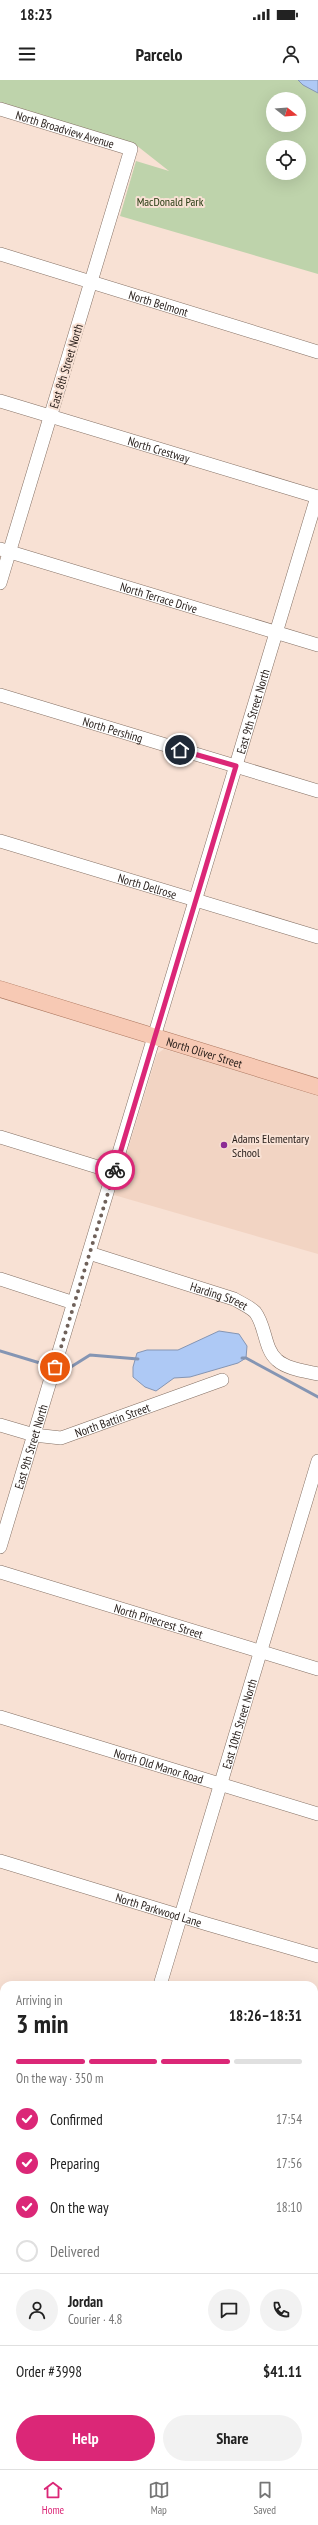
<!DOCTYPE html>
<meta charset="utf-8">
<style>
:root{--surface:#fff;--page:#f2f2f2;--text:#222;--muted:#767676;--line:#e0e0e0;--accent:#db2777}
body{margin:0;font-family:"PT Sans Narrow",sans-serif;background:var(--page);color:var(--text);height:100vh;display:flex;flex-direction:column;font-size:15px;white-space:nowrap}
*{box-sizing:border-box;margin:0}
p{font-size:13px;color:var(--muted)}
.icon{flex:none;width:22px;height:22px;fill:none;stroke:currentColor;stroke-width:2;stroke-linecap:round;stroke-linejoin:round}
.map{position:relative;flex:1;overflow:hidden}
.sheet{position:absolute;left:0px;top:1901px;width:318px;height:488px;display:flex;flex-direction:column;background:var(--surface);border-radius:12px 12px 0 0;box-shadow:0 4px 16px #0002}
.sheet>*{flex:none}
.needle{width:26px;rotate:107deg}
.fabs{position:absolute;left:266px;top:12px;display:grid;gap:8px}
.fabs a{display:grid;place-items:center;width:40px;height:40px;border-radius:50%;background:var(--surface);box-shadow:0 4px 16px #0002;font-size:20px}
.pin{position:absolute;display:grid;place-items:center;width:34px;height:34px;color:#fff;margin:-17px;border:2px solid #fff;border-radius:50%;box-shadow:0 1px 4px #0007}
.courier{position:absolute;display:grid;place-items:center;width:40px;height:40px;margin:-20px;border:3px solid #db2777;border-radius:50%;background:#fff;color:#222;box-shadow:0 1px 5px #0007}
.summary em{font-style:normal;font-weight:700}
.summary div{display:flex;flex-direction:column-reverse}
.summary{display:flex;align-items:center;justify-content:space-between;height:68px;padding:0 16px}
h1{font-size:26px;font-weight:700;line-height:30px}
.bar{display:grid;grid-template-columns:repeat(4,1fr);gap:6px 4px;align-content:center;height:48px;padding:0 16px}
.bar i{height:5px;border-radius:3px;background:var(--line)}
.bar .selected{background:var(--accent)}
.bar p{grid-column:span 4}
.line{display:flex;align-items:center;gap:10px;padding:0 16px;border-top:1px solid var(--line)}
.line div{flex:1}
.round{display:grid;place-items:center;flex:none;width:42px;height:42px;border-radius:21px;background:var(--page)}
ol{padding:0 16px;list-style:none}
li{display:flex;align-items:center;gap:12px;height:44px}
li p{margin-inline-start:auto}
li .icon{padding:4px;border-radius:50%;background:var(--accent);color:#fff;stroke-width:4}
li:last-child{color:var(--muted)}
li i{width:22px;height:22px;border:2px solid var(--line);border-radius:50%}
.cta{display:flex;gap:8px;margin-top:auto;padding:8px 16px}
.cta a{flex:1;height:46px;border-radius:24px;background:var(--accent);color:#fff;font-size:16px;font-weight:700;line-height:46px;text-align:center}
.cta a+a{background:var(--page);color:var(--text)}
.status{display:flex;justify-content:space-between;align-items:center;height:28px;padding:0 20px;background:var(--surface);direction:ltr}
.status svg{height:11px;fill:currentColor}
header{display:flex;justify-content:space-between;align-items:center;height:52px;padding:0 16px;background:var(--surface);font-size:18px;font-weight:700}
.tabs{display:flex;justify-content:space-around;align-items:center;height:56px;border-top:1px solid var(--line);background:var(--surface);font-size:11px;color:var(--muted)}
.tabs a{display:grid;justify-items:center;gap:2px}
.tabs .selected{color:var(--accent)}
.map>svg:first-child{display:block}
.built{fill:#f2d4c3}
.green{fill:#bed3ab;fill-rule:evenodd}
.water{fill:#aec9f5;stroke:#8595b3}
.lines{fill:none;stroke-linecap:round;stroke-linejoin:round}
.stream{stroke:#8595b3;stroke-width:3}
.minor-casing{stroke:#847064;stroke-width:14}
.major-casing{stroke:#aa755d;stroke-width:17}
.minor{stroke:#fff;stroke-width:13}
.major{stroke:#f7c9b4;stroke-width:16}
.done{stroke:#6f615a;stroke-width:4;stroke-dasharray:0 7.2}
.route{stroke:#db2777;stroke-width:5}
.poi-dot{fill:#8c2c95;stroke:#f8e1d4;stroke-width:1.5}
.labels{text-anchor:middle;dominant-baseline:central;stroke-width:4;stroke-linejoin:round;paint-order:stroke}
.street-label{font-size:12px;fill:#251c18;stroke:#f8e1d4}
.park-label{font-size:12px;fill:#263a11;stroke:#f8e1d4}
.poi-label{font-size:12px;fill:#251c18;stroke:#f8e1d4;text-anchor:start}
</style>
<div class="status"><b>18:23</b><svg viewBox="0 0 49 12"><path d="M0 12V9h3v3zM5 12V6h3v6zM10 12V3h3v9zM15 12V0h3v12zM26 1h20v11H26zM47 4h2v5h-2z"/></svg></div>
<header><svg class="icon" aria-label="menu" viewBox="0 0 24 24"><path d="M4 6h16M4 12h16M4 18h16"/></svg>Parcelo<svg class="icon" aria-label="person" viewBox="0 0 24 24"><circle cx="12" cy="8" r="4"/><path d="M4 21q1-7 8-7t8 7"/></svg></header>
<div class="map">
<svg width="318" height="2389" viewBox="0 0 318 2389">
<rect width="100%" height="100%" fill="#f8e1d4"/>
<!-- built -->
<path class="built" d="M 164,969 L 318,1015 L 318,1174 L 114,1115 L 157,974 Z"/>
<!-- green -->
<path class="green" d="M 0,0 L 318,0 L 318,194 L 120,136 L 136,81 L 169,91 L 136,65 L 0,22 ZM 273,19 L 299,19 L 299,45 L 273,45 ZM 273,67 L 299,67 L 299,93 L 273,93 Z"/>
<!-- water -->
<path class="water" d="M 298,0 L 318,0 L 318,13 L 303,5 Z
M 219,1251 L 239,1254 L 247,1266 L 246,1278 L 238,1283 L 190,1297 L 174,1298 L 156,1311 L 145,1307 L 133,1297 L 133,1287 L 137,1273 L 147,1270 L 178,1270 Z"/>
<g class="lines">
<!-- stream -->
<path class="stream" d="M 0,1271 L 40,1283
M 242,1278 L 246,1278 L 318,1317
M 66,1290 L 90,1275 L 138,1279"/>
<defs>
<g id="minor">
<path id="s1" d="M 0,29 L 131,69 L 0,503"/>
<path id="s2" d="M 0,174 L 318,272"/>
<path id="s3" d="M 0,321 L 318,417"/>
<path id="s4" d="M 0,469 L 318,565"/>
<path id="s5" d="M 0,615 L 318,711"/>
<path id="s6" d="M 0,761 L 318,857"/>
<path d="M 0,1057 L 114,1092"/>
<path id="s7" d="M 89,1173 L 234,1219 C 241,1223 250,1227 255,1232 C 266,1246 264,1269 277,1280 C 287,1289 305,1291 318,1294"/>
<path d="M 0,1199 L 74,1223"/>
<path id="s8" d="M 0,1345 L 34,1355 L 61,1358 L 222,1300"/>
<path id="s9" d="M 0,1467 L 317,417"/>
<path id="s10" d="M 0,1492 L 318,1589"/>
<path id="s11" d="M 0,1637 L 318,1734"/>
<path id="s12" d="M 0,1781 L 207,1844 L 318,1876"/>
<path id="s13" d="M 160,1905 L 318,1381"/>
<path d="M 0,1925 L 4,1926"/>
<path d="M 314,2053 L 318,2058"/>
<path d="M 0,2075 L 4,2076"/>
<path d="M 314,2101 L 318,2099"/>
<path d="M 0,2222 L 4,2223"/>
<path d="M 0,2366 L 4,2368"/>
<path d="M 314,2368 L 318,2367"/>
</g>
<g id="major">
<path id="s14" d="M 0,909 L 318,1007"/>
</g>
</defs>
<!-- minor casing -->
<use href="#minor" class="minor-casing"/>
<!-- major casing -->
<use href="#major" class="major-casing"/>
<!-- minor -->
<use href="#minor" class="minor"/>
<!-- major -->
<use href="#major" class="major"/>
</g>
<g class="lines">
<!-- done -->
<path class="done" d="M 55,1287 L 115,1090"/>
<!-- route -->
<path class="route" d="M 115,1090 L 236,686 L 180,670"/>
</g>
<!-- markers -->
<circle class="poi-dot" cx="224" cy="1065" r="4"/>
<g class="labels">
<!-- street labels -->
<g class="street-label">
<text stroke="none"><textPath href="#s1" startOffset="68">North Broadview Avenue</textPath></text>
<text stroke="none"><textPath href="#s2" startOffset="166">North Belmont</textPath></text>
<text transform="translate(66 286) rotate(-73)">East 8th Street North</text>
<text stroke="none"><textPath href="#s3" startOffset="166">North Crestway</textPath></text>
<text stroke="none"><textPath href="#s4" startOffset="166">North Terrace Drive</textPath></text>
<text stroke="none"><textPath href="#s9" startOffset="873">East 9th Street North</textPath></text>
<text stroke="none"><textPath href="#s5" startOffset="118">North Pershing</textPath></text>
<text stroke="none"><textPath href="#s6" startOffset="154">North Dellrose</textPath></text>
<text stroke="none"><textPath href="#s14" startOffset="214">North Oliver Street</textPath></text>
<text stroke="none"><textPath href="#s7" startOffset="137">Harding Street</textPath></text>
<text stroke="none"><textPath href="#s8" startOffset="117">North Battin Street</textPath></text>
<text stroke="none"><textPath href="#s9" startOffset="105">East 9th Street North</textPath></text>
<text stroke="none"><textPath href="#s10" startOffset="166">North Pinecrest Street</textPath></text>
<text stroke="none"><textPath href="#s13" startOffset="273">East 10th Street North</textPath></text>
<text stroke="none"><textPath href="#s11" startOffset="166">North Old Manor Road</textPath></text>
<text stroke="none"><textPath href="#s12" startOffset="166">North Parkwood Lane</textPath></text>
</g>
<!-- park labels -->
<g class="park-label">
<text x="170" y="121">MacDonald Park</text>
</g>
<!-- poi labels -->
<g class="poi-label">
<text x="232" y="1058">Adams Elementary<tspan x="232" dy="14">School</tspan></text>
</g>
</g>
</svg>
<div class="fabs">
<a><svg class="needle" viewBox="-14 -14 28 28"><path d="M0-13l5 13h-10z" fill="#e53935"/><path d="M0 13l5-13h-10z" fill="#767676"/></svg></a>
<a><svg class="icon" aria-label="locate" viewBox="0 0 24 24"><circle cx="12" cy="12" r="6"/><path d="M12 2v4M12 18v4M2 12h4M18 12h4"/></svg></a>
</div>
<div class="pin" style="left:55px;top:1287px;background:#ea580c"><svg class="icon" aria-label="bag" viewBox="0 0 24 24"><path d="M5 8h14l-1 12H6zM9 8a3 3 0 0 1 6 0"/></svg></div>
<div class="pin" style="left:180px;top:670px;background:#1f2937"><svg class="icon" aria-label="home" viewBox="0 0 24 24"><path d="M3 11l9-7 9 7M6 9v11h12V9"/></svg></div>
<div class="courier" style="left:115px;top:1090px"><svg class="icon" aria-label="bike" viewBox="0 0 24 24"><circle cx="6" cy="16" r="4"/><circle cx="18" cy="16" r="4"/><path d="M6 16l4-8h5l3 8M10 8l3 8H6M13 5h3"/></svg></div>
<section class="sheet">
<div class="summary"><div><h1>3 min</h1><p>Arriving in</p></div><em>18:26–18:31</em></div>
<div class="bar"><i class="selected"></i><i class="selected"></i><i class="selected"></i><i></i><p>On the way · 350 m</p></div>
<ol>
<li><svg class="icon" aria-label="check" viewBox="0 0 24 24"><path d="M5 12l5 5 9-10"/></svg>Confirmed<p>17:54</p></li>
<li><svg class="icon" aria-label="check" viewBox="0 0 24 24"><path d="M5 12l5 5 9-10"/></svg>Preparing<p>17:56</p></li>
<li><svg class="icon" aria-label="check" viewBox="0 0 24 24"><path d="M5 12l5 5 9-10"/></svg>On the way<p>18:10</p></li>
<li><i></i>Delivered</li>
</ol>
<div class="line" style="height:72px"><a class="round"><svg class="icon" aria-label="person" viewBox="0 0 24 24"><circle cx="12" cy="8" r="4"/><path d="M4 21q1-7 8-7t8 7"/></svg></a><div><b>Jordan</b><p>Courier · 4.8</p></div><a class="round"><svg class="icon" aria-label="chat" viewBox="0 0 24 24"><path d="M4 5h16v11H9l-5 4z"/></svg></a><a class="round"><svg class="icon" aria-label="phone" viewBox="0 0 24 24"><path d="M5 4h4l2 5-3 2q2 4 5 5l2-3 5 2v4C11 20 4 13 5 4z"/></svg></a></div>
<div class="line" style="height:52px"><div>Order #3998</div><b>$41.11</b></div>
<div class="cta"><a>Help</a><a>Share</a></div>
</section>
</div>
<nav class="tabs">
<a class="selected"><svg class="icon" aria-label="home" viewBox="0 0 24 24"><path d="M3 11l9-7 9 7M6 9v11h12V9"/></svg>Home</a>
<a><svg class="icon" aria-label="map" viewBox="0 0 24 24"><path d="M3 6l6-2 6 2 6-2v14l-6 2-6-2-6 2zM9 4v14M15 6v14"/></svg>Map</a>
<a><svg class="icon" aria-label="saved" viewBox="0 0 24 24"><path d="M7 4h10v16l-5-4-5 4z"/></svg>Saved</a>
</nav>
